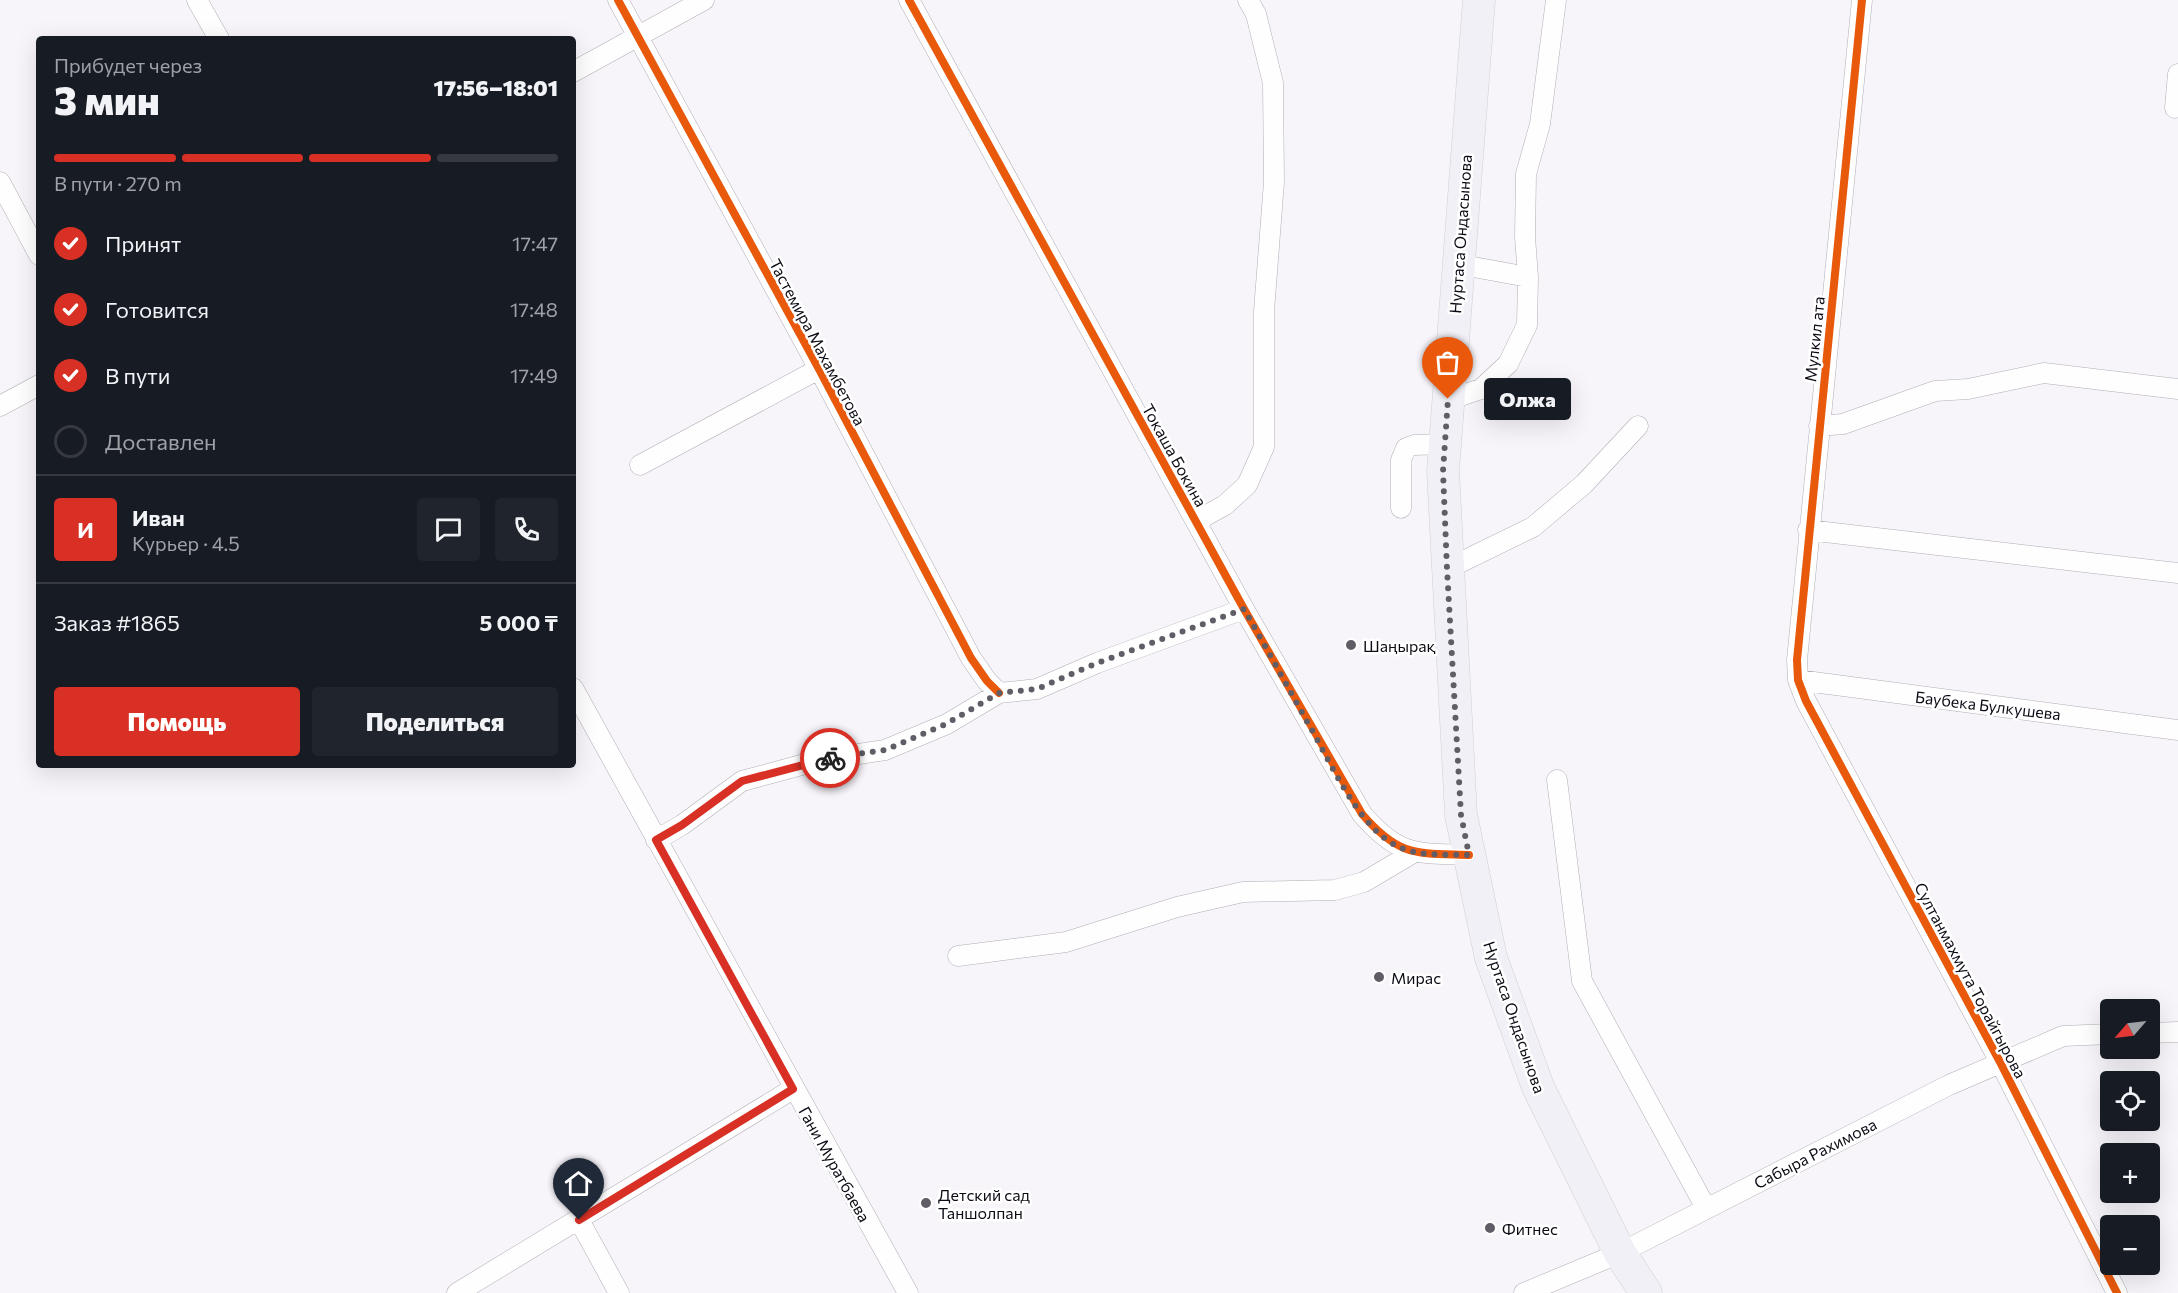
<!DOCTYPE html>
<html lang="ru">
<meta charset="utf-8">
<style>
:root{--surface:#171b24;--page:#20242c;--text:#f1f3f6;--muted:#9ea1a6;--line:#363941;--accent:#d93025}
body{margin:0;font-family:Commissioner,sans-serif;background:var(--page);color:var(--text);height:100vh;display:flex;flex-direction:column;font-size:22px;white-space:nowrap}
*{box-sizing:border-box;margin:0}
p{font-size:20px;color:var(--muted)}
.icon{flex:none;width:33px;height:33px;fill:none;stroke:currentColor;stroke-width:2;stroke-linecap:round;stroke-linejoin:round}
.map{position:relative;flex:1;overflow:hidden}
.drawer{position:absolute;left:36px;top:36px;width:540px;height:732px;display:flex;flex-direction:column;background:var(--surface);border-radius:6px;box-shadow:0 6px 24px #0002}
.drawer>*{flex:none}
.needle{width:39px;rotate:242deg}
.fabs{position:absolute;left:2100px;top:999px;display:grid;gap:12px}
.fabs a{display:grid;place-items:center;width:60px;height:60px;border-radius:6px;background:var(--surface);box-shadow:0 6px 24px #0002;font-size:30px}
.pin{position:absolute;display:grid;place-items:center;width:51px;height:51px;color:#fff;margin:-62px -26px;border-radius:50% 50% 50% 0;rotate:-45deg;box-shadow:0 0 6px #0007}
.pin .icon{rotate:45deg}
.courier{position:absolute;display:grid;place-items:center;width:60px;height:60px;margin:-30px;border:4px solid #d93025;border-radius:50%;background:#fff;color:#222;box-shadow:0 2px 8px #0007}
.bubble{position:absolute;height:42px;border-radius:6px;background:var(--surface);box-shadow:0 6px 24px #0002;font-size:20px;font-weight:800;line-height:42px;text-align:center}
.summary em{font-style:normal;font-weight:800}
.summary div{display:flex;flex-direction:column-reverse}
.summary{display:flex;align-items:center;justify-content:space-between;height:102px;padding:0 18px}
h1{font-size:39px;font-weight:800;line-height:45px}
.bar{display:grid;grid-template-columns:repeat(4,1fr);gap:9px 6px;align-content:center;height:72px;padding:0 18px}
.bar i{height:8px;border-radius:4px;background:var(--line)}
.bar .current{background:var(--accent)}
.bar p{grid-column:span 4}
.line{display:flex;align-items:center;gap:15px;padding:0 18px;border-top:2px solid var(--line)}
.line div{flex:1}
.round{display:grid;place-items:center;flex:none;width:63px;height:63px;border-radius:6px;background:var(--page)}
ol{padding:0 18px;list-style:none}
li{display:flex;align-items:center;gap:18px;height:66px}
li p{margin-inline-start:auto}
li .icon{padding:6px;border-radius:50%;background:var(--accent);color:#fff;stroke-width:4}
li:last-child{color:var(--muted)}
li i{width:33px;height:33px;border:3px solid var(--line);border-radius:50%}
.button{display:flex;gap:12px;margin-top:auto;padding:12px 18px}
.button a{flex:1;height:69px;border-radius:6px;background:var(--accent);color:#fff;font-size:24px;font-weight:800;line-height:69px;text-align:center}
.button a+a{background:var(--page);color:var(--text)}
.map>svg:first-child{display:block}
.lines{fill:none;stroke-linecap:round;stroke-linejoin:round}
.street-casing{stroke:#b1aeb6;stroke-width:21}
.primary-casing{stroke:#d0cfd3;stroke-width:33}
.street{stroke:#fefefe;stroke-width:20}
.primary{stroke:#f1f0f6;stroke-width:32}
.cycleway-casing{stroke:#fff;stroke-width:11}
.cycleway{stroke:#e8590c;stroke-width:8}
.done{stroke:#605d66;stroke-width:6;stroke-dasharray:0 10.8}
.route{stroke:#d93025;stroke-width:8}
.poi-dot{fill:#605d66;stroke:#fff;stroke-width:2}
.labels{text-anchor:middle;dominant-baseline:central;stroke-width:5;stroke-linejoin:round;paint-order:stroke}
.street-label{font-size:16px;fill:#0e0b16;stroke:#fff}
.poi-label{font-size:16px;fill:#0e0b16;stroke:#fff;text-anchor:start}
</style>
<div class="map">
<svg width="2178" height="1293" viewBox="0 0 2178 1293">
<rect width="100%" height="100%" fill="#f7f5fa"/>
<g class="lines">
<defs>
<path id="street" d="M 197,0 L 219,39
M 618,0 L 819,369 L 971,658 L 987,681 L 999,693
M 909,0 L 1244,609 L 1362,814 C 1399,857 1416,853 1469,855
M 1862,0 L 1797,660 L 1798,680 L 1806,701 L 2000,1062 L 2117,1293
M 573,72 L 704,0
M 2175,108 L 2178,74
M 0,182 L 39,255
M 1457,264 L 1528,277 L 1525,237 L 1526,174 L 1540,124 L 1556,0
M 1448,400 L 1481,389 L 1508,364 L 1527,325 L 1528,277
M 0,406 L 39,385
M 1819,426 L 1843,424 L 1935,391 L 1968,389 L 2044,373 L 2178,389
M 640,465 L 819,369
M 1401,508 L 1401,460 L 1406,448 L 1414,445 L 1445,444
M 1196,521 L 1225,505 L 1247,485 L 1264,447 L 1264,311 L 1274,182 L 1273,83 L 1256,14 L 1248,0
M 1808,530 L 2178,573
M 1447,569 L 1533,527 L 1584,484 L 1638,426
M 1798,680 L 2178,730
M 573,688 L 908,1293
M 1557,780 L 1582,981 L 1706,1208
M 656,840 L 682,825 L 742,781 L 820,760 L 885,750 L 947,724 L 999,693 L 1037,689 L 1097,663 L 1244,609
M 958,956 L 1066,942 L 1177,907 L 1243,892 L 1335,890 L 1364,882 L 1413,853
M 2150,1033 L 2178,1032
M 579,1220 L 619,1293
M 457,1293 L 793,1089
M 1524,1293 L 1620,1253 L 1949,1085 L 2063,1036 L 2110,1034"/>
<path id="primary" d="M 1479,0 L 1443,471 L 1461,815 L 1491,958 L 1538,1087 L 1620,1253 L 1646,1293"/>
</defs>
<!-- street casing -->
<use href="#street" class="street-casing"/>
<!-- primary casing -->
<use href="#primary" class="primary-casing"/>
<!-- street -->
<use href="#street" class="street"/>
<!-- primary -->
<use href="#primary" class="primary"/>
<defs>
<path id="cycleway" d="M 618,0 L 819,369 L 971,658 L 987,681 L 999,693
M 909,0 L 1244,609 L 1362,814 C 1399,857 1416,853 1469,855
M 1862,0 L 1797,660 L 1798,680 L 1806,701 L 2000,1062 L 2117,1293"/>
</defs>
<!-- cycleway casing -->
<use href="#cycleway" class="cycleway-casing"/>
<!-- cycleway -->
<use href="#cycleway" class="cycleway"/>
</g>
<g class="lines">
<!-- done -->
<path class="done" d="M 830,758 L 885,750 L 946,724 L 999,693 L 1037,689 L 1097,663 L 1244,609 C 1266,647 1287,686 1309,725 C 1330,761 1358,827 1397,846 C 1418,857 1446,854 1469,855 L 1461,815 L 1447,569 L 1443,471 L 1448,399"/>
<!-- route -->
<path class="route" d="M 579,1220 L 793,1089 L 656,840 L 682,825 L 742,781 L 830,758"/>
</g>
<!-- markers -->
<g class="poi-dot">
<circle cx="1351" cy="645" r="6"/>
<circle cx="1379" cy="977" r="6"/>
<circle cx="926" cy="1203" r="6"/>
<circle cx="1490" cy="1228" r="6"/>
</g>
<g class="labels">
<!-- street labels -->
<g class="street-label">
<text transform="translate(1460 234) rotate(-86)">Нуртаса Ондасынова</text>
<text transform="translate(1814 339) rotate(-84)">Мулкил ата</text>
<text transform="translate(818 342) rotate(62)">Тастемира Махамбетова</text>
<text transform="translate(1175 455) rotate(61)">Токаша Бокина</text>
<text transform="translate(1988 705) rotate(7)">Баубека Булкушева</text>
<text transform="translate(1971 980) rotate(62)">Султанмахмута Торайгырова</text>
<text transform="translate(1515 1017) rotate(71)">Нуртаса Ондасынова</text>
<text transform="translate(1815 1153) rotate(-27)">Сабыра Рахимова</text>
<text transform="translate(835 1164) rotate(61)">Гани Муратбаева</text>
</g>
<!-- poi labels -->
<g class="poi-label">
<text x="1363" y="645">Шаңырақ</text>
<text x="1391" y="977">Мирас</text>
<text x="938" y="1194">Детский сад<tspan x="938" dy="18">Таншолпан</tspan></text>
<text x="1502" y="1228">Фитнес</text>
</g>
</g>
</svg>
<div class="fabs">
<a><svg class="needle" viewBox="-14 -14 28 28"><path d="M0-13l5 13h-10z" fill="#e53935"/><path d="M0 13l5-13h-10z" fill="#9ea1a6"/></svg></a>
<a><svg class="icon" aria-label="locate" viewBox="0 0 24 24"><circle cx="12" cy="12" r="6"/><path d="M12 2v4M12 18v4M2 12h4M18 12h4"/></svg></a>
<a>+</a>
<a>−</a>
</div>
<div class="pin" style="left:1448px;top:399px;background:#ea580c"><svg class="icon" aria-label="bag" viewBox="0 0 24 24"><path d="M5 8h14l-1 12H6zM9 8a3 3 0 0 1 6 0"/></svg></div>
<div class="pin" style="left:579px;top:1220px;background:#1f2937"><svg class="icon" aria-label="home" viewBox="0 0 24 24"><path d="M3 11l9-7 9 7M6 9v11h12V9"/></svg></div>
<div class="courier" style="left:830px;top:758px"><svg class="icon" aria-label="bike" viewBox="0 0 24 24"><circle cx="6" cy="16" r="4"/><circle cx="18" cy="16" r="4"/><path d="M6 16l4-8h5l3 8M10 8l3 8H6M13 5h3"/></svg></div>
<div class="bubble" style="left:1484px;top:378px;width:87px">Олжа</div>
<section class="drawer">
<div class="summary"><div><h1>3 мин</h1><p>Прибудет через</p></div><em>17:56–18:01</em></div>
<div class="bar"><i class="current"></i><i class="current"></i><i class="current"></i><i></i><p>В пути · 270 m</p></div>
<ol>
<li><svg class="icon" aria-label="check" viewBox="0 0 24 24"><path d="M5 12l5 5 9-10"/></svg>Принят<p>17:47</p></li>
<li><svg class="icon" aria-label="check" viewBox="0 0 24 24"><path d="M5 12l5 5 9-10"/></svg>Готовится<p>17:48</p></li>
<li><svg class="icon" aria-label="check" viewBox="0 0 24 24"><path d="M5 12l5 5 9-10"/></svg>В пути<p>17:49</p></li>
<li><i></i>Доставлен</li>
</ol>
<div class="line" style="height:108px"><b class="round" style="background:var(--accent);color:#fff">И</b><div><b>Иван</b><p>Курьер · 4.5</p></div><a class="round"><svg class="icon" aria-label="chat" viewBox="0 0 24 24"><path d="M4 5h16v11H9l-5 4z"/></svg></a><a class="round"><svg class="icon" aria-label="phone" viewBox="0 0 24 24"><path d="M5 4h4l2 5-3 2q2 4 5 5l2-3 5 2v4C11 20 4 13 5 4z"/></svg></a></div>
<div class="line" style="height:78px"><div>Заказ #1865</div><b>5 000 ₸</b></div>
<div class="button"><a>Помощь</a><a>Поделиться</a></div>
</section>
</div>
